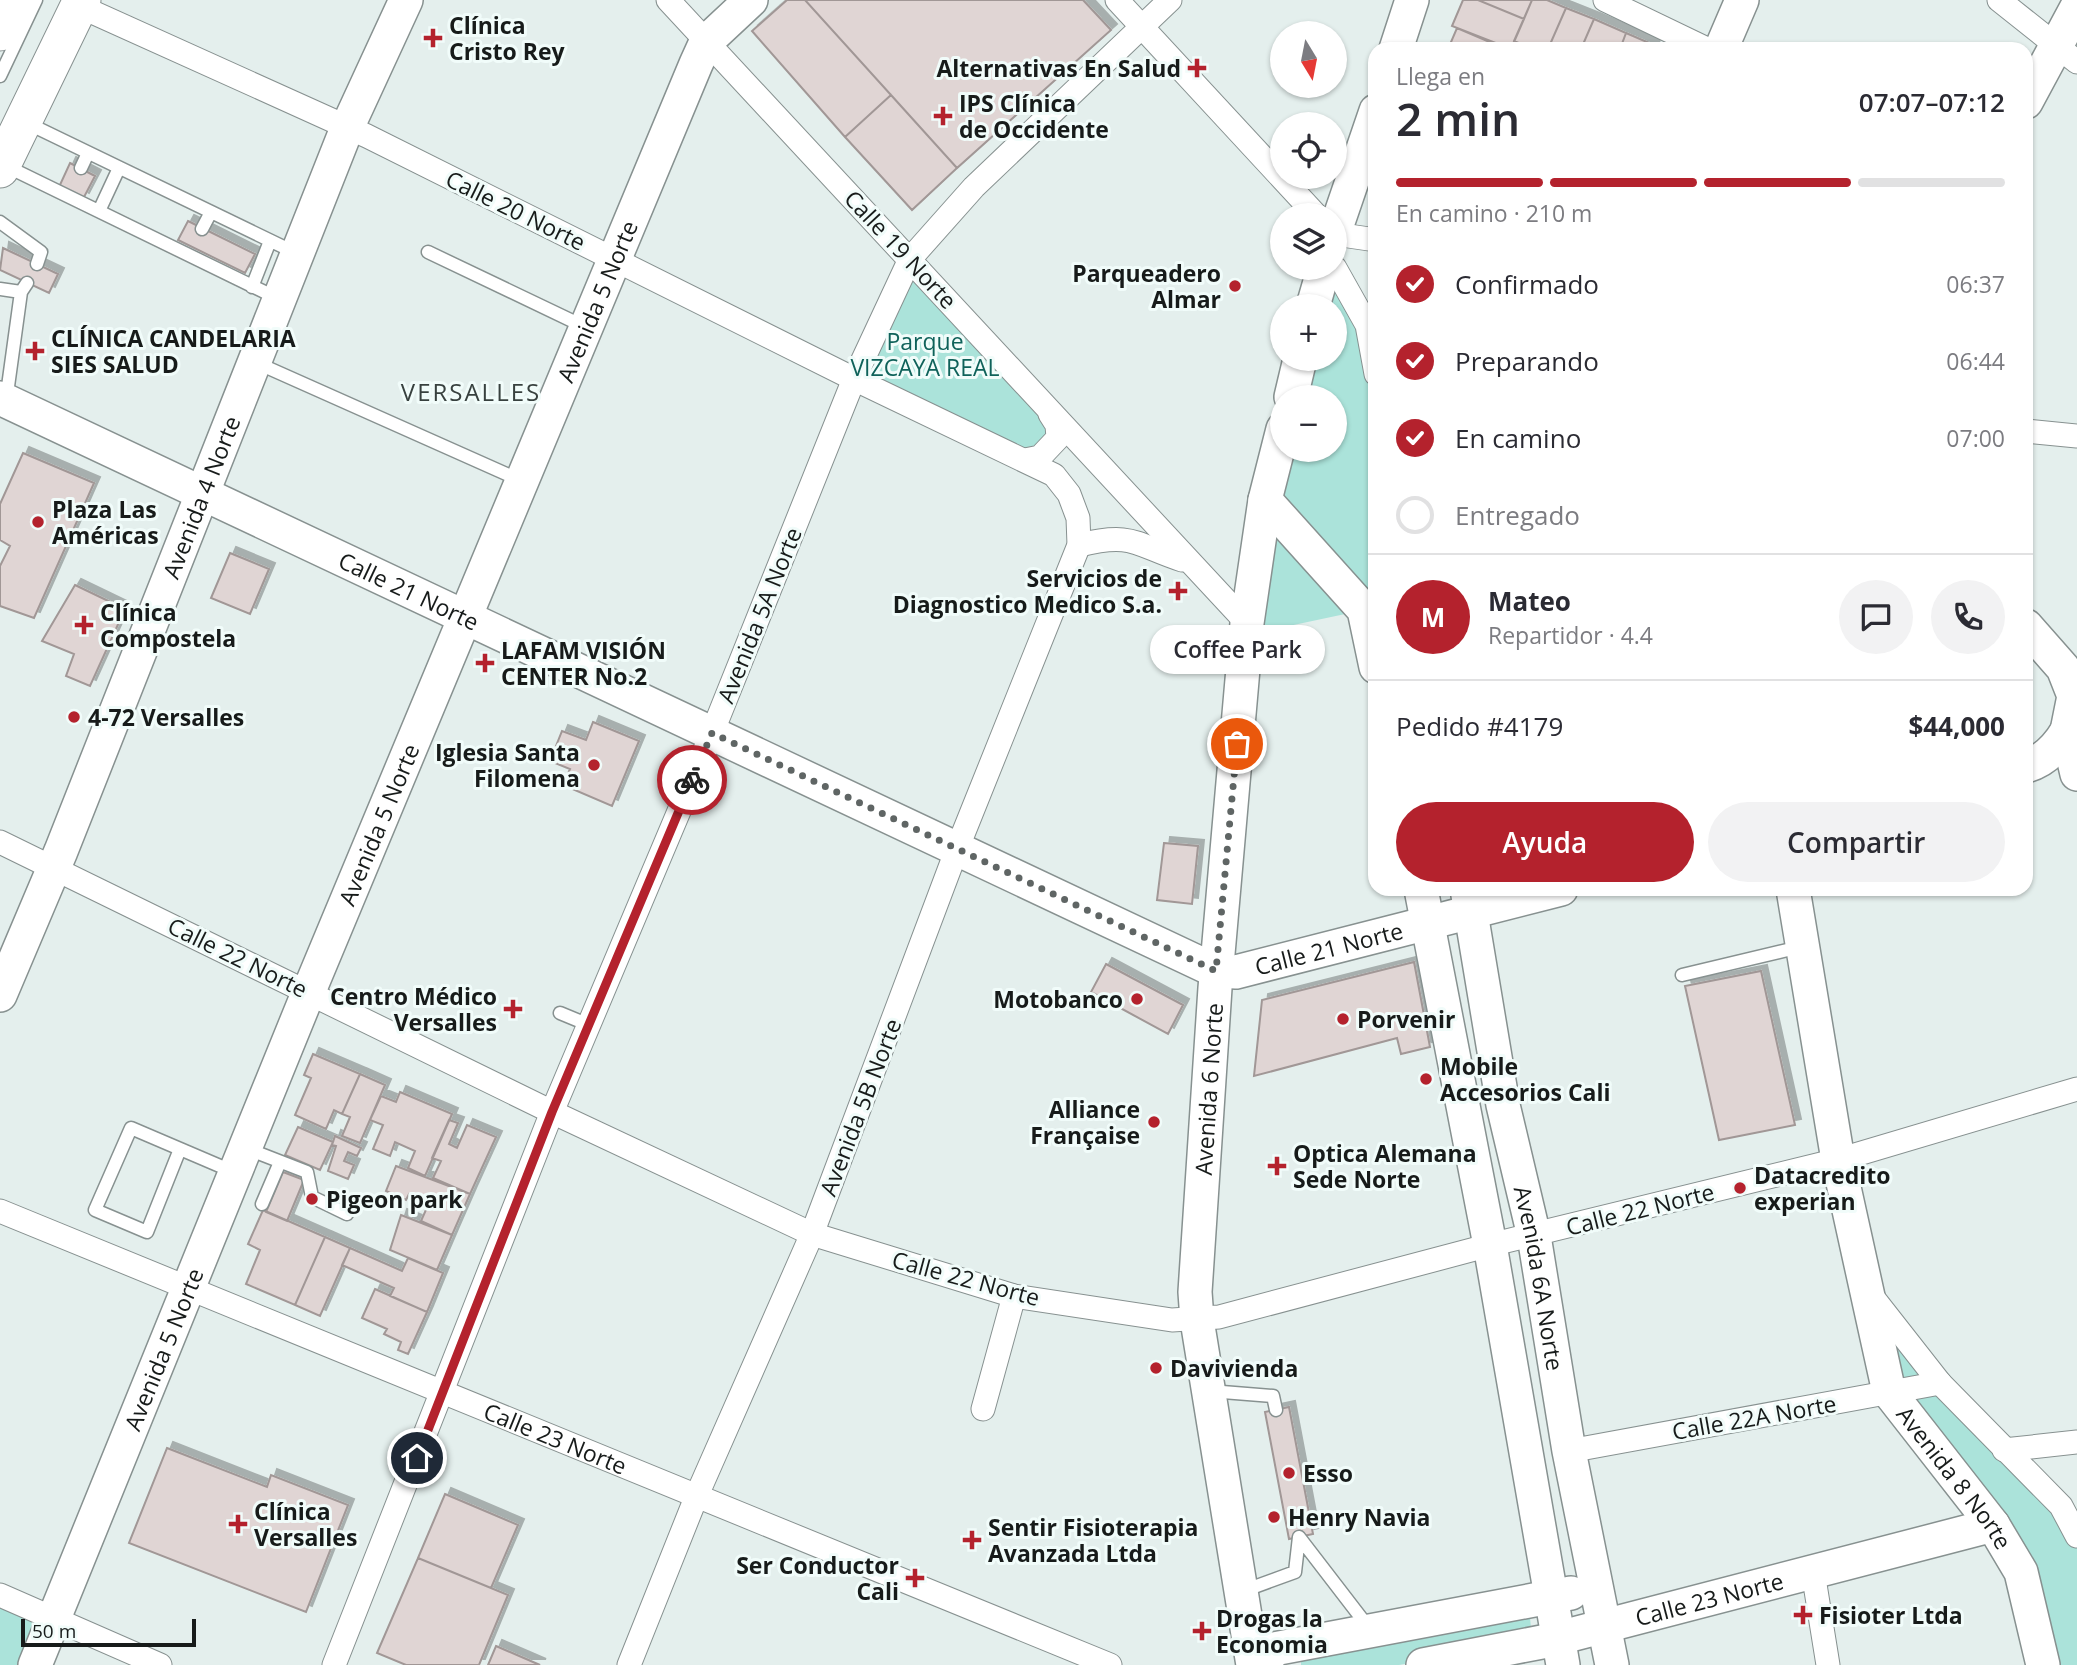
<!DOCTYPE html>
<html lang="es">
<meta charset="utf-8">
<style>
:root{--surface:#fff;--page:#f2f2f3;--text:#2b2b33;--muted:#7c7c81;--line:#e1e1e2;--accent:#b4222d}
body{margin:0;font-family:"Open Sans",sans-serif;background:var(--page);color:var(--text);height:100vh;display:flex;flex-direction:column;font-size:26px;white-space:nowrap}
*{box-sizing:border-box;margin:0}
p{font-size:23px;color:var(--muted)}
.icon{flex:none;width:38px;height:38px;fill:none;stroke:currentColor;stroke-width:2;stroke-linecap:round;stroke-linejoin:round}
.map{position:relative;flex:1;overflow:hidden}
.details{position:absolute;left:1368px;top:42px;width:665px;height:854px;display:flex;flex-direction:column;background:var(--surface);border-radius:21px;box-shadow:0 2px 5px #0004}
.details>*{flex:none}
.needle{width:46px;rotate:170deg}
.buttons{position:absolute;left:1270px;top:21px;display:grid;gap:14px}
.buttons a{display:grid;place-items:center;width:77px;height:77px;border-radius:50%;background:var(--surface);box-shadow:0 2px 5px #0004;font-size:35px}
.scale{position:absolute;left:21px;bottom:18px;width:175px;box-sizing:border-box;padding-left:7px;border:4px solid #171b1a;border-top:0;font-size:19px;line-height:24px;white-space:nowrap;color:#171b1a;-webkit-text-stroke:5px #f1fcfa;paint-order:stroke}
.pin{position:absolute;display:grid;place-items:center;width:60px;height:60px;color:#fff;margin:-30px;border:4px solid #fff;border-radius:50%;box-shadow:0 2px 7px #0007}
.courier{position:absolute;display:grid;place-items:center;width:70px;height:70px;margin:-35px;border:5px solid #b4222d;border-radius:50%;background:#fff;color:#222;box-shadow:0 2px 9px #0007}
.bubble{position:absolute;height:49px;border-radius:24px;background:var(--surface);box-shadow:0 2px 5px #0004;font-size:23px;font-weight:600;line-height:49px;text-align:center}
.head em{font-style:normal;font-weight:600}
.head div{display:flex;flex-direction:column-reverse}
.head{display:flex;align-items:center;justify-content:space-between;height:119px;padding:0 28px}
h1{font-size:46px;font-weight:600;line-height:52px}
.bar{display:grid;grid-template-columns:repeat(4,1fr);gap:10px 7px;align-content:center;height:84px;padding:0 28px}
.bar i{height:9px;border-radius:5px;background:var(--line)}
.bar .current{background:var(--accent)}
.bar p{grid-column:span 4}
.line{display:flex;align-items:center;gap:18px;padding:0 28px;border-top:2px solid var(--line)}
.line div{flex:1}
.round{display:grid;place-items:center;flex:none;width:74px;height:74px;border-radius:37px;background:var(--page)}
ol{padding:0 28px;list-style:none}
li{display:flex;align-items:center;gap:21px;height:77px}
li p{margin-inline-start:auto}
li .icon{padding:7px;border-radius:50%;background:var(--accent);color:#fff;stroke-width:4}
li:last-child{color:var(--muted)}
li i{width:38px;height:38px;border:4px solid var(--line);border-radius:50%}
.primary-button{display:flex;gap:14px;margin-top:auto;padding:14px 28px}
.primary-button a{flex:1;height:80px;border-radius:42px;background:var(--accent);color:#fff;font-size:28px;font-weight:600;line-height:80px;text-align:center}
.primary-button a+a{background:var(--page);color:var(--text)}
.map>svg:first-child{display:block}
.green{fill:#abe3da}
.building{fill:#e0d5d4;stroke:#a19796;stroke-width:2;filter:url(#shadow)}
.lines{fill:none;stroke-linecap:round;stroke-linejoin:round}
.lane-casing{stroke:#879190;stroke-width:15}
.street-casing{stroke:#879190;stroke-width:25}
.secondary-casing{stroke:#879190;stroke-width:36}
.primary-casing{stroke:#879190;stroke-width:39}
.lane{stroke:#fff;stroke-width:12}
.street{stroke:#fff;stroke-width:23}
.secondary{stroke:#fff;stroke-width:33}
.primary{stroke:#fff;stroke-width:37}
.done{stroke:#5f6564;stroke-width:7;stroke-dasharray:0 12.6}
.route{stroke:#b4222d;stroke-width:9}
.poi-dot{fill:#b4222d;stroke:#f1fcfa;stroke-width:2.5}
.labels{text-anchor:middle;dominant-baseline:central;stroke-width:6;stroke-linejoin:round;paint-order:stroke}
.poi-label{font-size:23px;font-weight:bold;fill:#171b1a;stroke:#f1fcfa;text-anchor:start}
.street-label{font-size:23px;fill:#171b1a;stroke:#f1fcfa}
.park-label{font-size:23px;fill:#0f625a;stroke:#f1fcfa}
.neighbourhood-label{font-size:24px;letter-spacing:2px;fill:#38413f;stroke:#f1fcfa}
</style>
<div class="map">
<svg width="2077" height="1665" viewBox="0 0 2077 1665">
<defs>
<filter id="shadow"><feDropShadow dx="6" dy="-6" stdDeviation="0" flood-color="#0004"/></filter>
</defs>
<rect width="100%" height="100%" fill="#e4efed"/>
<!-- green -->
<path class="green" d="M 910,259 L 1057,425 L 1040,457 L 854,379 Z
M 1335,268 L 1375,374 L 1375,592 L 1348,593 L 1364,610 L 1247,635 L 1283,450 L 1335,450 L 1335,397 L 1291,397 L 1300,359 L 1335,359 L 1335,306 L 1313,306 Z
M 1868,1290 L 2077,1536 L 2077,1665 L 2043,1665 L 2021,1572 L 1889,1392 Z
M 0,1595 L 55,1617 L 35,1665 L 0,1665 Z
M 1530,1617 L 1531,1629 L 1510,1645 L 1399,1665 L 1301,1665 L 1301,1657 Z"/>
<!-- building -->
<path class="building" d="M 787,0 L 805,0 L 891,95 L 845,137 L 752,31 Z
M 805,0 L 1083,0 L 1111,30 L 957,168 Z
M 1463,0 L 1478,0 L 1524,19 L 1511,49 L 1452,26 Z
M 1478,0 L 1532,0 L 1524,19 Z
M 1532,0 L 1547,0 L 1566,8 L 1548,49 L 1533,49 L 1514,41 Z
M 1566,8 L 1594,19 L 1581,49 L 1548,49 Z
M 1594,19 L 1626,33 L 1620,49 L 1581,49 Z
M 1457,28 L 1506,49 L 1448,49 Z
M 1626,33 L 1654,45 L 1653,49 L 1620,49 Z
M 891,95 L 957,168 L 912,210 L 845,137 Z
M 70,163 L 95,176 L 83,199 L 59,187 Z
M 188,221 L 255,254 L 245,273 L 178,240 Z
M 3,248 L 58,274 L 49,293 L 0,270 Z
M 23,453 L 94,483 L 34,618 L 0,606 L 0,566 L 10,546 L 0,540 L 0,504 Z
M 230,553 L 269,569 L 250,614 L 211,598 Z
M 75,585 L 125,609 L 90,686 L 66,676 L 74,654 L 42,641 Z
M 593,722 L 639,741 L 612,806 L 563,785 L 570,769 L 550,761 L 562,731 L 586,740 Z
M 1164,843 L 1198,846 L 1192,904 L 1157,900 Z
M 1414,962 L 1430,1047 L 1401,1054 L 1397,1038 L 1254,1076 L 1262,1000 Z
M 1106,964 L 1183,1005 L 1168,1034 L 1091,992 Z
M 1761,971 L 1795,1125 L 1719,1140 L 1685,986 Z
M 313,1054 L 360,1074 L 342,1114 L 334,1110 L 326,1129 L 295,1115 L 311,1078 L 304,1075 Z
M 360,1074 L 385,1085 L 360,1143 L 342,1136 L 350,1117 L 342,1114 Z
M 400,1092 L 452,1114 L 425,1176 L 408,1168 L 415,1151 L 395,1142 L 390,1156 L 373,1149 L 383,1125 L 370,1120 L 381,1096 L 396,1102 Z
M 449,1120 L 458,1123 L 449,1144 L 457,1148 L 467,1125 L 496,1137 L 470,1194 L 433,1178 L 441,1161 L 432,1158 Z
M 298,1127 L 333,1142 L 320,1170 L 285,1155 Z
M 335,1136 L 361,1148 L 357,1156 L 348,1152 L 344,1161 L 354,1165 L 348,1179 L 328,1171 L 336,1146 L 332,1145 Z
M 396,1166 L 470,1194 L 452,1235 L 421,1221 L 429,1203 L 409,1194 L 406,1200 L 386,1191 Z
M 283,1172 L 304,1180 L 287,1221 L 266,1212 Z
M 263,1210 L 325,1237 L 295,1305 L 246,1284 L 260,1250 L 248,1244 Z
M 401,1215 L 452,1235 L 437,1270 L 390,1250 Z
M 325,1237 L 350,1248 L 320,1316 L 295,1305 Z
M 350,1248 L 402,1271 L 408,1258 L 443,1273 L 427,1312 L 390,1296 L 394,1288 L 342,1265 Z
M 375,1289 L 427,1312 L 408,1354 L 398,1350 L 401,1342 L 384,1334 L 387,1329 L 362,1318 Z
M 1289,1407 L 1313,1534 L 1289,1539 L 1265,1412 Z
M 167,1448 L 267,1487 L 271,1475 L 348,1505 L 306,1612 L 129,1543 Z
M 445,1494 L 518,1525 L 491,1588 L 418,1558 Z
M 418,1558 L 508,1595 L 479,1665 L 406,1665 L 377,1653 Z
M 496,1646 L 540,1665 L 488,1665 Z"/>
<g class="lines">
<defs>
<path id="lane" d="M 0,76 L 36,0
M 27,123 L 298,254
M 6,166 L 279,299
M 81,168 L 88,153
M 99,211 L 119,168
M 0,222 L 41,252 L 37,264
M 202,229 L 211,212
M 428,252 L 585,327
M 252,287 L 270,241
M 0,289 L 21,292 L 27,283
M 257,363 L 522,481
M 6,401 L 21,292
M 1682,975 L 1800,947
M 560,1013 L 589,1025
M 180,1149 L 147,1232 L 95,1210 L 131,1128 L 234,1172
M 248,1149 L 307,1172 L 312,1197 L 347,1214
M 262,1204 L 280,1162
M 1210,1391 L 1273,1396 L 1276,1410
M 1299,1537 L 1369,1628
M 1243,1591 L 1295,1572 L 1299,1537"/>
<g id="street">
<path d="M 668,0 L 1247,623"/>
<path d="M 1117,0 L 1316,215"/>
<path d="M 1605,0 L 1707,49"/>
<path d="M 1999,0 L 2077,62"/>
<path d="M 79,6 L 367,136 L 854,379 L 1054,475 L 1069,494 L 1078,518 L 1079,545 L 957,849 L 812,1234 L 697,1495 L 629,1665"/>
<path d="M 1335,234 L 1376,240"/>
<path d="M 1335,268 L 1367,325 L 1376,374"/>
<path d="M 2026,431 L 2077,436"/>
<path d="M 1025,460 L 1040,457 L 1058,438 L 1057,425 L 1050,414"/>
<path d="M 1079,545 C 1133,532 1134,544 1182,560"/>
<path d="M 0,842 L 552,1112 L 812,1234 L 1014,1296 L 1172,1320 L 1219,1317 L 1490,1245 L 1838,1160 L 2077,1089"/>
<path id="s1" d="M 0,1211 L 1110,1665"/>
<path d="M 1871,1295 L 1940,1383 L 2061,1506 L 2077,1536"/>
<path d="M 983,1409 L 1014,1296"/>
<path d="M 2004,1450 L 2077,1442"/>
<path d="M 1569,1451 L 1940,1383"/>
<path d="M 1813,1572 L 1828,1665"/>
<path d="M 0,1595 L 160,1665"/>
<path d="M 334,1665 L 552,1112 L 712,733 L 854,379 L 910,259 L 974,187 L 1170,0"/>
</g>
<g id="secondary">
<path d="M 1396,49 L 1412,0"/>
<path d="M 1721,49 L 1742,0"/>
<path d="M 2026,102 L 2077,7"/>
<path d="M 1335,231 L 1376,111"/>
<path d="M 1313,306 L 1324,268"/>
<path d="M 1291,397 L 1300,359"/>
<path id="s2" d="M 0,398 L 1216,971 L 1236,972 L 1561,889"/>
<path d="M 1265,500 L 1364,610 L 1376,667"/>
<path d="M 2026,626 L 2063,668 L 2074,696 L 2067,731 L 2077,774"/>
<path d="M 2026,766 C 2044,761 2058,746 2067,731"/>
<path d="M 1421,889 L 1490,1245 L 1563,1665"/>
<path id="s3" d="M 1467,889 L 1503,1105 L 1534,1236 L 1569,1451 L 1612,1665"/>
<path id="s4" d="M 1793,889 L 1838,1160 L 1889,1392 L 1993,1525 L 2021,1572 L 2043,1665"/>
<path id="s5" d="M 0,995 L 61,851 L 347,128 L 406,0"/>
<path id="s6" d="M 35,1665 L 309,991 L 696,64 L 706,42 L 751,0"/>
<path id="s7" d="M 1253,1665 L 1197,1320 L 1195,1292 L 1215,988 L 1247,623 L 1265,500 L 1283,429"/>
<path d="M 1263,1665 L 1274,1649 L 1571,1593"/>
<path id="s8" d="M 1423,1665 L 1547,1641 L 1993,1525"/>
</g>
<path id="primary" d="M 0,32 L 15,0
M 0,169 L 82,0"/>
</defs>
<!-- lane casing -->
<use href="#lane" class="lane-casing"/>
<!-- street casing -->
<use href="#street" class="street-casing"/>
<!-- secondary casing -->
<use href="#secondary" class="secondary-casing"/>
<!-- primary casing -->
<use href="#primary" class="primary-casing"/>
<!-- lane -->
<use href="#lane" class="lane"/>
<!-- street -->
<use href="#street" class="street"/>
<!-- secondary -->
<use href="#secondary" class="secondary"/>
<!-- primary -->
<use href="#primary" class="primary"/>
</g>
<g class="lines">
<!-- done -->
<path class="done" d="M 692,780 L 712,733 L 1216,971 L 1237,744"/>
<!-- route -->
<path class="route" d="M 417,1458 L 552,1112 L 692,780"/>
</g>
<!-- markers -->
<g class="poi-dot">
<path d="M429.5 27.5h7v7h7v7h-7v7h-7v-7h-7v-7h7z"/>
<path d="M1193.5 57.5h7v7h7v7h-7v7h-7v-7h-7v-7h7z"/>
<path d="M939.5 105.5h7v7h7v7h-7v7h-7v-7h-7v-7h7z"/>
<circle cx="1235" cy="286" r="7"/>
<path d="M31.5 340.5h7v7h7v7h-7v7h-7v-7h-7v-7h7z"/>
<circle cx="38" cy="522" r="7"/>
<path d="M1174.5 580.5h7v7h7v7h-7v7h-7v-7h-7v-7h7z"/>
<path d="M80.5 614.5h7v7h7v7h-7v7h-7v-7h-7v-7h7z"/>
<path d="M481.5 652.5h7v7h7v7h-7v7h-7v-7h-7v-7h7z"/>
<circle cx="74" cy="717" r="7"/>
<circle cx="594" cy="765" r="7"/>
<circle cx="1137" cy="999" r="7"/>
<path d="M509.5 998.5h7v7h7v7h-7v7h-7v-7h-7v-7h7z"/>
<circle cx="1343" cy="1019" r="7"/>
<circle cx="1426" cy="1079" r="7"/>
<circle cx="1154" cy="1122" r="7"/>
<path d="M1273.5 1155.5h7v7h7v7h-7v7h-7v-7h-7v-7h7z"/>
<circle cx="1740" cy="1188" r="7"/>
<circle cx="312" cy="1199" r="7"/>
<circle cx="1156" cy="1368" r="7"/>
<circle cx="1289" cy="1473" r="7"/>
<circle cx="1274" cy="1517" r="7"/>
<path d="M234.5 1513.5h7v7h7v7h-7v7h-7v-7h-7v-7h7z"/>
<path d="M968.5 1529.5h7v7h7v7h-7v7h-7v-7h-7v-7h7z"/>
<path d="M911.5 1567.5h7v7h7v7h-7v7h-7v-7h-7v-7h7z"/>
<path d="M1799.5 1604.5h7v7h7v7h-7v7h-7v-7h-7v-7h7z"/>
<path d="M1198.5 1620.5h7v7h7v7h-7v7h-7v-7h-7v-7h7z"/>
</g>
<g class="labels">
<!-- poi labels -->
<g class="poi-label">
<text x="449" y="25">Clínica<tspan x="449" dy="26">Cristo Rey</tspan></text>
<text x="1181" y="68" text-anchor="end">Alternativas En Salud</text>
<text x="959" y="103">IPS Clínica<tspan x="959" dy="26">de Occidente</tspan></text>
<text x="1221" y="273" text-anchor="end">Parqueadero<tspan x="1221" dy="26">Almar</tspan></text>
<text x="51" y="338">CLÍNICA CANDELARIA<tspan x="51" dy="26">SIES SALUD</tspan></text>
<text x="52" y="509">Plaza Las<tspan x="52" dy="26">Américas</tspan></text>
<text x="1162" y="578" text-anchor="end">Servicios de<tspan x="1162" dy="26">Diagnostico Medico S.a.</tspan></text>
<text x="100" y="612">Clínica<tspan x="100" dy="26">Compostela</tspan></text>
<text x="501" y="650">LAFAM VISIÓN<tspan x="501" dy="26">CENTER No.2</tspan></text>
<text x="88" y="717">4-72 Versalles</text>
<text x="580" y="752" text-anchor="end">Iglesia Santa<tspan x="580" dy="26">Filomena</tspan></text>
<text x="497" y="996" text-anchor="end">Centro Médico<tspan x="497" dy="26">Versalles</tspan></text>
<text x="1123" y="999" text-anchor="end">Motobanco</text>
<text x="1357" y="1019">Porvenir</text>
<text x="1440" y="1066">Mobile<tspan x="1440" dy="26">Accesorios Cali</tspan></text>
<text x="1140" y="1109" text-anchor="end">Alliance<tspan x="1140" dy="26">Française</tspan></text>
<text x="1293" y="1153">Optica Alemana<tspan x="1293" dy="26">Sede Norte</tspan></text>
<text x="1754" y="1175">Datacredito<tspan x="1754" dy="26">experian</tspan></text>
<text x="326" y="1199">Pigeon park</text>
<text x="1170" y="1368">Davivienda</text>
<text x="1303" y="1473">Esso</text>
<text x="254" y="1511">Clínica<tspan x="254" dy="26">Versalles</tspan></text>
<text x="1288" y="1517">Henry Navia</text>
<text x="988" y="1527">Sentir Fisioterapia<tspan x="988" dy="26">Avanzada Ltda</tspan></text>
<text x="899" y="1565" text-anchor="end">Ser Conductor<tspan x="899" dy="26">Cali</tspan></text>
<text x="1819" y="1615">Fisioter Ltda</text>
<text x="1216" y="1618">Drogas la<tspan x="1216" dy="26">Economia</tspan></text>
</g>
<!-- street labels -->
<g class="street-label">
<text transform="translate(516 210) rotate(26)">Calle 20 Norte</text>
<text transform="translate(901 249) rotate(47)">Calle 19 Norte</text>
<text stroke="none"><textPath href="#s6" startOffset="1475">Avenida 5 Norte</textPath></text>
<text stroke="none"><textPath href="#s5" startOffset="537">Avenida 4 Norte</textPath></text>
<text stroke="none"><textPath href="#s2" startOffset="452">Calle 21 Norte</textPath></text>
<text transform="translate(759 615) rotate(-68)">Avenida 5A Norte</text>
<text stroke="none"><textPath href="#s6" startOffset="908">Avenida 5 Norte</textPath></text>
<text stroke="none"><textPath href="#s2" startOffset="1460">Calle 21 Norte</textPath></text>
<text transform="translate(238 957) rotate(26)">Calle 22 Norte</text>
<text stroke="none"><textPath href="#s7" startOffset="581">Avenida 6 Norte</textPath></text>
<text transform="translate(860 1107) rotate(-69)">Avenida 5B Norte</text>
<text transform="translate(1640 1209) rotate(-14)">Calle 22 Norte</text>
<text stroke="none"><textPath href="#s3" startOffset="396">Avenida 6A Norte</textPath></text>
<text transform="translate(966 1278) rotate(15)">Calle 22 Norte</text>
<text stroke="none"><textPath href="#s6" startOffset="341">Avenida 5 Norte</textPath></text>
<text transform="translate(1754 1417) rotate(-10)">Calle 22A Norte</text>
<text stroke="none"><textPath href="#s1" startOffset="600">Calle 23 Norte</textPath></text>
<text stroke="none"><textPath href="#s4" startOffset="620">Avenida 8 Norte</textPath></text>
<text stroke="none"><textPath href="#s8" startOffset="294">Calle 23 Norte</textPath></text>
</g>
<!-- park labels -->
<g class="park-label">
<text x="925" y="341">Parque<tspan x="925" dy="26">VIZCAYA REAL</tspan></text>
</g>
<!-- neighbourhood labels -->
<g class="neighbourhood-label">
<text x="471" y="391">VERSALLES</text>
</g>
</g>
</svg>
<div class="buttons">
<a><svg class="needle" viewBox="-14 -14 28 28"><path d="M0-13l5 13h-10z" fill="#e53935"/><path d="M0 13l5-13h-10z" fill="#7c7c81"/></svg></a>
<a><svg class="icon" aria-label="locate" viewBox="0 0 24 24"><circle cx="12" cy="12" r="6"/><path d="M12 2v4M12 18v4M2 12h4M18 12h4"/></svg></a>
<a><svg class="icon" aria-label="layers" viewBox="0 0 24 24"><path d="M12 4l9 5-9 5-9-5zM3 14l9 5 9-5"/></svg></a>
<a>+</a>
<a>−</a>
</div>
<div class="scale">50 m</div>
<div class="pin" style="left:1237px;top:744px;background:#ea580c"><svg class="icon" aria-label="bag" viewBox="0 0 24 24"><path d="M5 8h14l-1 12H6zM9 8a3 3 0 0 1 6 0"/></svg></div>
<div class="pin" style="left:417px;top:1458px;background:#1f2937"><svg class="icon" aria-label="home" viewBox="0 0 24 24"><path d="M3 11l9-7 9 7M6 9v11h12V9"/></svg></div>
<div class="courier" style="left:692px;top:780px"><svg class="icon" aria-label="bike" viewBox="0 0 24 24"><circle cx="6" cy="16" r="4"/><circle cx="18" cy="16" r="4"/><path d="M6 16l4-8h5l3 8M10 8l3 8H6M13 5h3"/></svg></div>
<div class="bubble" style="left:1150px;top:625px;width:175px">Coffee Park</div>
<section class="details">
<div class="head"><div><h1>2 min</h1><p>Llega en</p></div><em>07:07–07:12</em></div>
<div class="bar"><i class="current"></i><i class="current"></i><i class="current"></i><i></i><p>En camino · 210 m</p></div>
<ol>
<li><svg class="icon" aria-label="check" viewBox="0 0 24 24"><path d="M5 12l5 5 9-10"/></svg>Confirmado<p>06:37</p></li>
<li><svg class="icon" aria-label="check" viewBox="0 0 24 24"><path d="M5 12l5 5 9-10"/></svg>Preparando<p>06:44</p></li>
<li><svg class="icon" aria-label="check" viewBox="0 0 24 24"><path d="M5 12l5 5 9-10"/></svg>En camino<p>07:00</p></li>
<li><i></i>Entregado</li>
</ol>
<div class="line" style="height:126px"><b class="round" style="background:var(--accent);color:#fff">M</b><div><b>Mateo</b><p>Repartidor · 4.4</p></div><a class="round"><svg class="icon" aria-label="chat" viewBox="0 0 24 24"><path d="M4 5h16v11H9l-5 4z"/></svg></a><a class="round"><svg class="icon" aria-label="phone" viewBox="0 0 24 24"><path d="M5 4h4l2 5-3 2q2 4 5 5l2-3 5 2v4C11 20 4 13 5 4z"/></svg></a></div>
<div class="line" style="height:91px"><div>Pedido #4179</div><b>$44,000</b></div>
<div class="primary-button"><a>Ayuda</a><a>Compartir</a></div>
</section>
</div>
